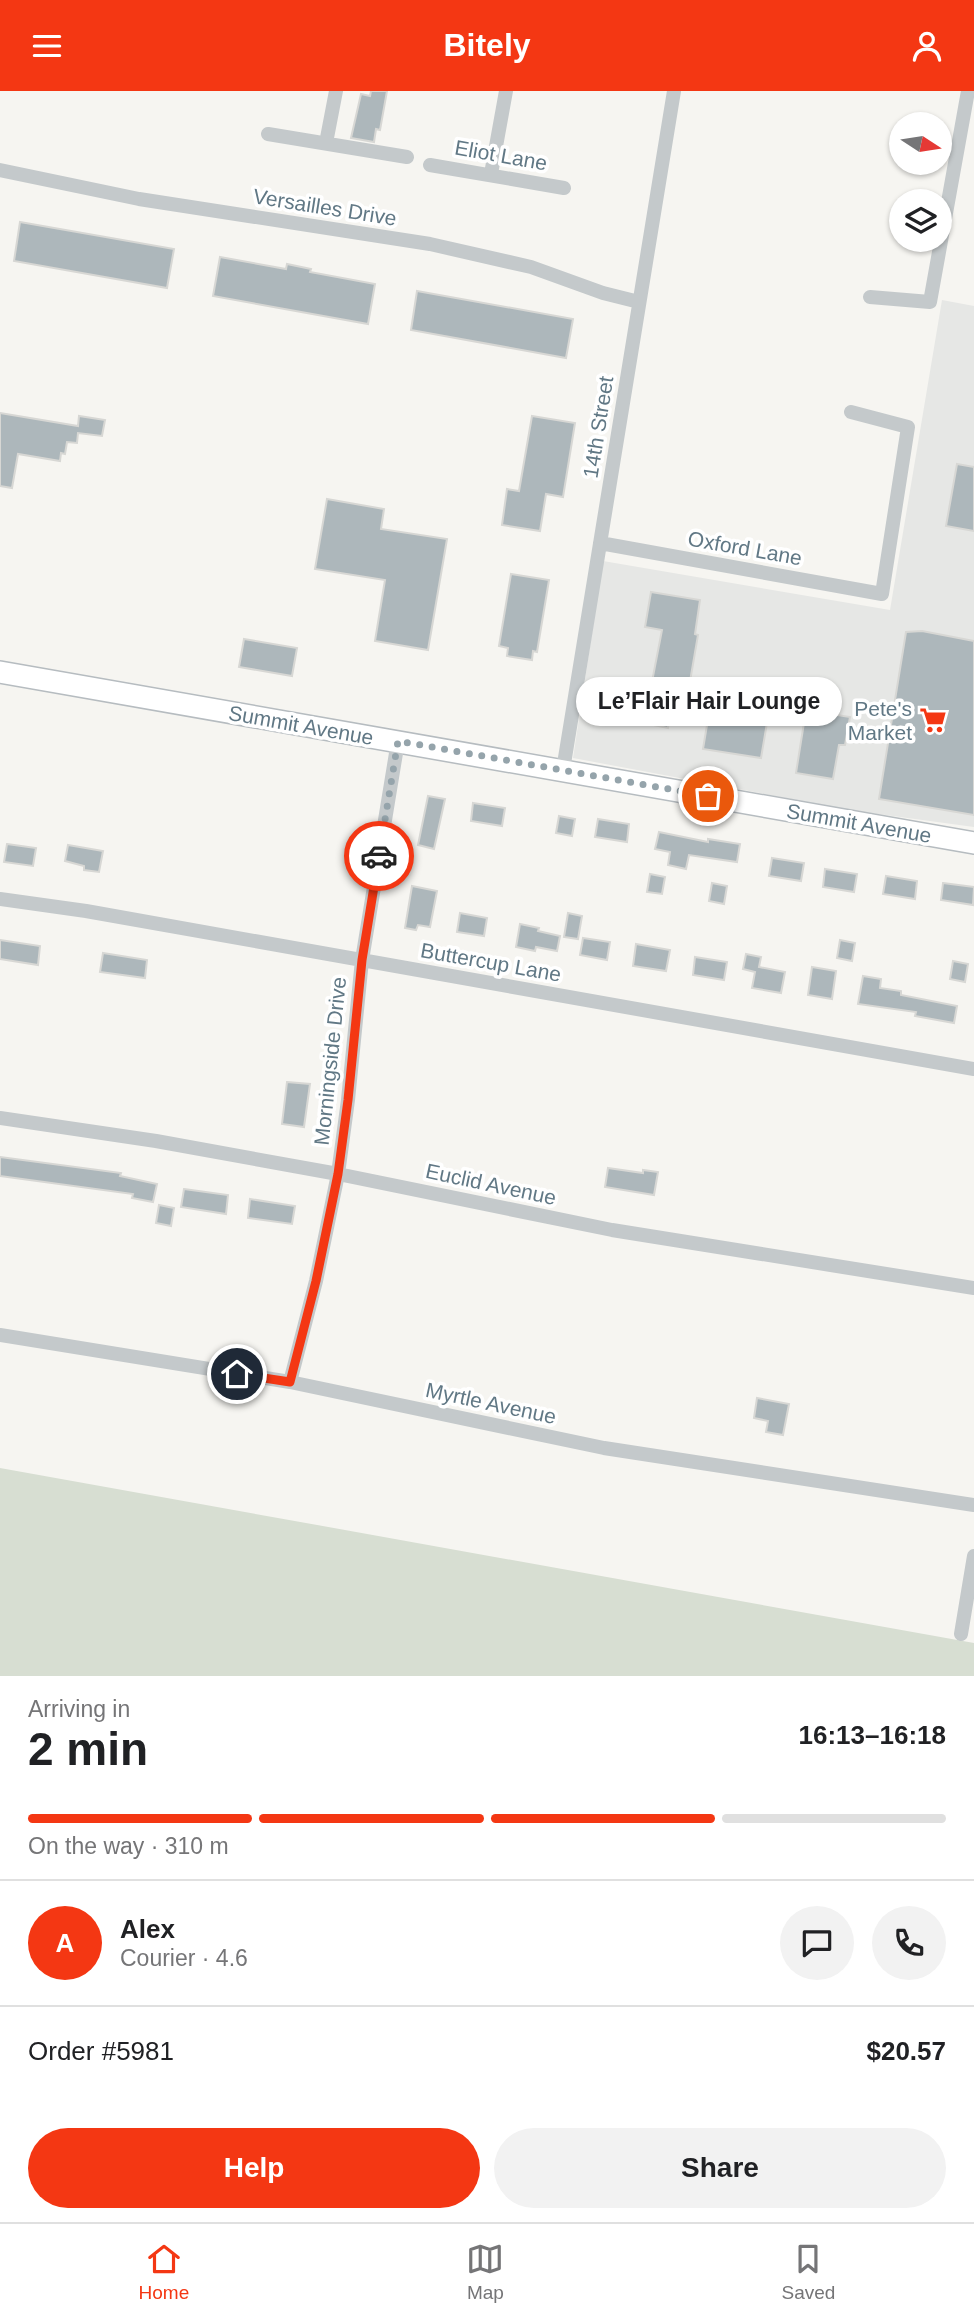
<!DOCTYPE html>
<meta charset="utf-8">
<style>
:root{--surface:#fff;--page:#f2f2f2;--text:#202124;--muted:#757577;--line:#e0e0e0;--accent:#f43713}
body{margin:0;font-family:Arial,sans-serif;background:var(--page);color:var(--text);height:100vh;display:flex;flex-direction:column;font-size:26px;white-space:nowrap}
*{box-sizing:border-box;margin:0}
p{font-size:23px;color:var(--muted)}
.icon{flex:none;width:38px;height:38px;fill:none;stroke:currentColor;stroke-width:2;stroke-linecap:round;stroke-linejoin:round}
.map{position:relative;height:1585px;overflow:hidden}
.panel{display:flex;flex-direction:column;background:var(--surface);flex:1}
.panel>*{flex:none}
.needle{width:46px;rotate:102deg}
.fabs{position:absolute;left:889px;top:21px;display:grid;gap:14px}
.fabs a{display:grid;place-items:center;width:63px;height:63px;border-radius:50%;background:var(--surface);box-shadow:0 2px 5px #0004;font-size:35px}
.pin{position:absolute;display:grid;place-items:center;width:60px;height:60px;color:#fff;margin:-30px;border:4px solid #fff;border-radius:50%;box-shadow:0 2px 7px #0007}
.courier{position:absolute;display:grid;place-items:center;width:70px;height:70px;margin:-35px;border:5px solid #f43713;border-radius:50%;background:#fff;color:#222;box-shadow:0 2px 9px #0007}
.bubble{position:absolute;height:49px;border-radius:24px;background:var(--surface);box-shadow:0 2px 5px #0004;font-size:23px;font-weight:800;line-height:49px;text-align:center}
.head em{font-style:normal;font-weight:800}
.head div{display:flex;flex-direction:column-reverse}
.head{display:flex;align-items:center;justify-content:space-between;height:119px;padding:0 28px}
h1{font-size:46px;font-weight:800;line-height:52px}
.bar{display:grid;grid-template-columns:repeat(4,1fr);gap:10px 7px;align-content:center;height:84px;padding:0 28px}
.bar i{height:9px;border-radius:5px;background:var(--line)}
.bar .active{background:var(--accent)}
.bar p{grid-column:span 4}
.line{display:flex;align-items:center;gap:18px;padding:0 28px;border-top:2px solid var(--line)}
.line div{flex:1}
.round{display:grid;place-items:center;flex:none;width:74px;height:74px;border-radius:37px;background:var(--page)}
.button{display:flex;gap:14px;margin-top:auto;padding:14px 28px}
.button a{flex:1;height:80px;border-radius:42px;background:var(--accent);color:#fff;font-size:28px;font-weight:800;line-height:80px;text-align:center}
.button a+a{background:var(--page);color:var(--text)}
header{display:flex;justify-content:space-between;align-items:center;height:91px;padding:0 28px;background:var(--accent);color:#fff;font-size:32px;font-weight:800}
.tabs{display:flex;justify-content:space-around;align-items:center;height:98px;border-top:2px solid var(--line);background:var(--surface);font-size:19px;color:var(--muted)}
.tabs a{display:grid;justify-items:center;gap:4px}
.tabs .active{color:var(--accent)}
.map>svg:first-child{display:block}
.built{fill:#e6e7e5}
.green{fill:#d7ded2}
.building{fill:#adb7bb;stroke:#d7d7d4;stroke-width:2}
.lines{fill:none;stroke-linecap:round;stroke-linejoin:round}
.secondary-casing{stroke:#b6bcc0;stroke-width:24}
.street{stroke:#c4c9cb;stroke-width:14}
.secondary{stroke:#fff;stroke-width:21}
.done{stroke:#95a4ab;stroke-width:7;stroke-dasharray:0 12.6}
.route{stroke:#f43713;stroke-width:9}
.labels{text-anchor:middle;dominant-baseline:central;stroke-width:7;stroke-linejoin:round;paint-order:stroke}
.street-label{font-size:21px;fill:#617885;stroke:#fff}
.poi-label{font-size:21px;fill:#617885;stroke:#fff;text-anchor:end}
</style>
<header><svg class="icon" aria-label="menu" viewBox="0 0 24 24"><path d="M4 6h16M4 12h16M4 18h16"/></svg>Bitely<svg class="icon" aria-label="person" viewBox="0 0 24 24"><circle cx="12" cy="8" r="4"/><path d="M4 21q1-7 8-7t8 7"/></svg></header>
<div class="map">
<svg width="974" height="1585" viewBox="0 0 974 1585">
<rect width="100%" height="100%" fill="#f6f5f1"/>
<!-- built -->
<path class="built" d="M 942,209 L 974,215 L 974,736 L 856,720 L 573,667 L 603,470 L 890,519 Z"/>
<!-- green -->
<path class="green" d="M 0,1377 L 974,1552 L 974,1585 L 0,1585 Z"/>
<!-- building -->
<path class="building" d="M 371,0 L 387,0 L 380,39 L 376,38 L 374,51 L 351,47 L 361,3 L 370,5 Z
M 20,131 L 174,158 L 167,197 L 14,170 Z
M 220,166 L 286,178 L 287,173 L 311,178 L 310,181 L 375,193 L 368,233 L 213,205 Z
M 417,200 L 573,228 L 566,267 L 411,239 Z
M 0,322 L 78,335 L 79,325 L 105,329 L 102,345 L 78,342 L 77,352 L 67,351 L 65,363 L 61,362 L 60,370 L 18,363 L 12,397 L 0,395 Z
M 532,325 L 575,332 L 563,406 L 546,403 L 540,440 L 502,434 L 507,398 L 519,400 Z
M 957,373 L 974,376 L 974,440 L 946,435 Z
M 327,408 L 384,418 L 381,438 L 447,448 L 428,559 L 375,550 L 385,489 L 315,478 Z
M 511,483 L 549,489 L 537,561 L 533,560 L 532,569 L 507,565 L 508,557 L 499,555 Z
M 651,501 L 700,509 L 695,543 L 698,544 L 688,602 L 674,600 L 668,637 L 644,632 L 662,539 L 645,536 Z
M 922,540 L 974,550 L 974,724 L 879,708 L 906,541 Z
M 244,548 L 297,557 L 292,585 L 239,576 Z
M 711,610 L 769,620 L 761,667 L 703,658 Z
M 806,619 L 850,626 L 845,654 L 839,654 L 833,688 L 796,682 Z
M 428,705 L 445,708 L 434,758 L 418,754 Z
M 473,712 L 505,717 L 502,735 L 471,730 Z
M 559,725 L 575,728 L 572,745 L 556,742 Z
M 598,728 L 629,733 L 627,751 L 595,746 Z
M 659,741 L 708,751 L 708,748 L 740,753 L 737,771 L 689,764 L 686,778 L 668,774 L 670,761 L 655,758 Z
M 7,753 L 36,757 L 33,775 L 4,771 Z
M 68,754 L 103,760 L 99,781 L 84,779 L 84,775 L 65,770 Z
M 772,767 L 804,772 L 801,790 L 769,785 Z
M 825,778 L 857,783 L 854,801 L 823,796 Z
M 650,783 L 665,786 L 662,803 L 647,801 Z
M 886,785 L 917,790 L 915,808 L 883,803 Z
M 712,792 L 727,795 L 724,813 L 709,810 Z
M 943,792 L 974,796 L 973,814 L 941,809 Z
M 412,795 L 437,800 L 430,836 L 418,834 L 416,839 L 405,837 Z
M 460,822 L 487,827 L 484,845 L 457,841 Z
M 568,822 L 582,825 L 578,848 L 564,846 Z
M 520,833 L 539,837 L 538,840 L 560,845 L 557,860 L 536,856 L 535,860 L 516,856 Z
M 583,847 L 610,851 L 607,869 L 580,864 Z
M 0,849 L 40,855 L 38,874 L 0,868 Z
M 840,849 L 855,852 L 852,870 L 837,867 Z
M 636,853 L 670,859 L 666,880 L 633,875 Z
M 103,862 L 147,869 L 145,887 L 100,881 Z
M 746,863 L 761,866 L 759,876 L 785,881 L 781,902 L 752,897 L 755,881 L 743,878 Z
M 695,866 L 727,871 L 724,889 L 693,884 Z
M 953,870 L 968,873 L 965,891 L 950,888 Z
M 812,876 L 836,880 L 832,908 L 808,904 Z
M 863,885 L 881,888 L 880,897 L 901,900 L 901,904 L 957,915 L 954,932 L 915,925 L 916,921 L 858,913 Z
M 287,991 L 310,993 L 304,1036 L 282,1033 Z
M 0,1066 L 121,1082 L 120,1085 L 157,1093 L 153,1111 L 132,1107 L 133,1103 L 0,1085 Z
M 608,1077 L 643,1082 L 643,1079 L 658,1081 L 654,1104 L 605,1096 Z
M 184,1098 L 228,1104 L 226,1123 L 181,1116 Z
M 250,1108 L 295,1115 L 292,1133 L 248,1127 Z
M 159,1114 L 174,1117 L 171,1135 L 156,1132 Z
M 757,1307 L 789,1313 L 783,1344 L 766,1341 L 768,1330 L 754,1327 Z"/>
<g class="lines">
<defs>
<path id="secondary" d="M 0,581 L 974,752"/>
</defs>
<!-- secondary casing -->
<use href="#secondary" class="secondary-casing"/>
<!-- street -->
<path class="street" d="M 268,43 L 407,66
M 326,52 L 336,0
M 430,74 L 564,97
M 0,79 L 139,108 L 430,153 L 531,176 L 603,202 L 639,211
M 491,83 L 506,0
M 870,206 L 930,211 L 968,0
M 600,452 L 882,503 L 908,336 L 851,321
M 563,679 L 674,0
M 0,808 L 86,820 L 974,978
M 0,1027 L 156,1050 L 338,1083 L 612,1139 L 974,1197
M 0,1244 L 290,1291 L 604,1357 L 974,1414
M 290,1291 L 316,1190 L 338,1083 L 348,1009 L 362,869 L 398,650
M 961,1543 L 974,1465"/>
<!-- secondary -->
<use href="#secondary" class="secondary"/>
</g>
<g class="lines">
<!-- done -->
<path class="done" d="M 379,765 L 398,650 L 708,705"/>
<!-- route -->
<path class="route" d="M 237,1283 L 290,1291 L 316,1190 L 338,1083 L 348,1009 L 362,869 L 379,765"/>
</g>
<!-- icons -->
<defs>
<symbol id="supermarket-bare" viewBox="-9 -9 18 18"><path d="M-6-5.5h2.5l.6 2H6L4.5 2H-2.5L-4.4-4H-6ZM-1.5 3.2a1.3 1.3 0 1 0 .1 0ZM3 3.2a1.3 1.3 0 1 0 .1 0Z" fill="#f43713" stroke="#fff" stroke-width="2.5" paint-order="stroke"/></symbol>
</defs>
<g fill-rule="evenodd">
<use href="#supermarket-bare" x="914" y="610" width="38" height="38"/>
</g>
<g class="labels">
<!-- street labels -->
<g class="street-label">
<text transform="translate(501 64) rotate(10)">Eliot Lane</text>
<text transform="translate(325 116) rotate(9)">Versailles Drive</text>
<text transform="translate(598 336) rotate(-81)">14th Street</text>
<text transform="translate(745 457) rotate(10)">Oxford Lane</text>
<text transform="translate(301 634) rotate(10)">Summit Avenue</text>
<text transform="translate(859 732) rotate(10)">Summit Avenue</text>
<text transform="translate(491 871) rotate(10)">Buttercup Lane</text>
<text transform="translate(330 970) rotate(-84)">Morningside Drive</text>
<text transform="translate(491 1093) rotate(12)">Euclid Avenue</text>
<text transform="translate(491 1312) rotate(12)">Myrtle Avenue</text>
</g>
<!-- poi labels -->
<g class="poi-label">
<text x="912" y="617">Pete's<tspan x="912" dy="24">Market</tspan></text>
</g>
</g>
</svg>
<div class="fabs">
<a><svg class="needle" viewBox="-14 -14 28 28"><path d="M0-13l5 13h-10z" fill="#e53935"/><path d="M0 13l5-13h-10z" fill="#757577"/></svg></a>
<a><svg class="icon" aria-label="layers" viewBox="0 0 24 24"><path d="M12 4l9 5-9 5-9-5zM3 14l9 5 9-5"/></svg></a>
</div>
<div class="pin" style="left:708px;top:705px;background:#ea580c"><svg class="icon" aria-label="bag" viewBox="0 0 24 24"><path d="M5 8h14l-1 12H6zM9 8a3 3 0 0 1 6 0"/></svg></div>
<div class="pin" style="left:237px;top:1283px;background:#1f2937"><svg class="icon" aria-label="home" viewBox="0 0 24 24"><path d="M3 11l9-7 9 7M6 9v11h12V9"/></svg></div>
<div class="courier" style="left:379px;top:765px"><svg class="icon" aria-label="car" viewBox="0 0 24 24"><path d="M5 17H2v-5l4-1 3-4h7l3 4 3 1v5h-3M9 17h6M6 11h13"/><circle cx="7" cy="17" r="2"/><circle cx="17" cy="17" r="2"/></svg></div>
<div class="bubble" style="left:576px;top:586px;width:266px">Le’Flair Hair Lounge</div>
</div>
<section class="panel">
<div class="head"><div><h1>2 min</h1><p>Arriving in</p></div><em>16:13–16:18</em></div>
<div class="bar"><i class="active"></i><i class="active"></i><i class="active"></i><i></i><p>On the way · 310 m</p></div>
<div class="line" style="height:126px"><b class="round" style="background:var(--accent);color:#fff">A</b><div><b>Alex</b><p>Courier · 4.6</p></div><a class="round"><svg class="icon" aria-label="chat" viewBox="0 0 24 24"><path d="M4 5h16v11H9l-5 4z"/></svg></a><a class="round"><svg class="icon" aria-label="phone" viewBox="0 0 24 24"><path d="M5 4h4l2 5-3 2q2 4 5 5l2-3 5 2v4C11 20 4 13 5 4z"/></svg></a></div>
<div class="line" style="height:91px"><div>Order #5981</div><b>$20.57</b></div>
<div class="button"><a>Help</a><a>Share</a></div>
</section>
<nav class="tabs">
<a class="active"><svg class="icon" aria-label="home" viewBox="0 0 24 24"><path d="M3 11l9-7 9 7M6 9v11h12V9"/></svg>Home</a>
<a><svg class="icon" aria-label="map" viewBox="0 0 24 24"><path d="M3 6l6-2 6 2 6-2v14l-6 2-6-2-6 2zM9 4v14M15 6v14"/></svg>Map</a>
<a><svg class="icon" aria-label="saved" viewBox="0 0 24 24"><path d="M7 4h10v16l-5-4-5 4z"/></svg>Saved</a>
</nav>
